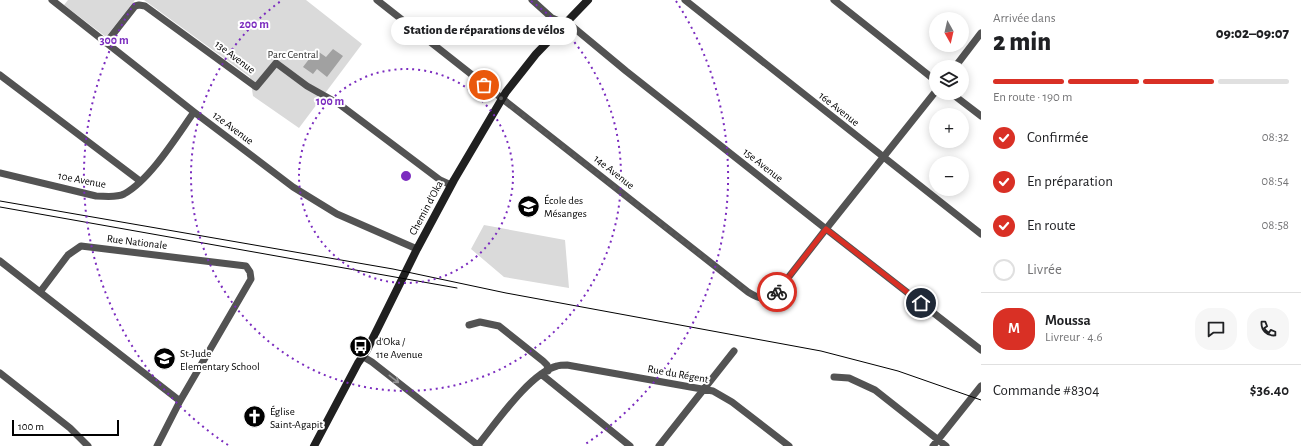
<!DOCTYPE html>
<html lang="fr">
<meta charset="utf-8">
<style>
:root{--surface:#fff;--page:#f6f6f6;--text:#202124;--muted:#757577;--line:#e0e0e0;--accent:#d93025}
body{margin:0;font-family:"Alegreya Sans",sans-serif;background:var(--page);color:var(--text);height:100vh;display:flex;flex-direction:column;font-size:15px;white-space:nowrap}
*{box-sizing:border-box;margin:0}
p{font-size:13px;color:var(--muted)}
.icon{flex:none;width:22px;height:22px;fill:none;stroke:currentColor;stroke-width:2;stroke-linecap:round;stroke-linejoin:round}
.map{position:relative;flex:1;overflow:hidden}
.details{display:flex;flex-direction:column;background:var(--surface);width:320px}
.details>*{flex:none}
.needle{width:26px;rotate:172deg}
.fabs{position:absolute;left:929px;top:12px;display:grid;gap:8px}
.fabs a{display:grid;place-items:center;width:40px;height:40px;border-radius:50%;background:var(--surface);box-shadow:0 2px 10px #0003;font-size:20px}
.scale{position:absolute;left:12px;bottom:10px;width:107px;box-sizing:border-box;padding-left:4px;border:2px solid #000;border-top:0;font-size:11px;line-height:14px;white-space:nowrap;color:#000;-webkit-text-stroke:3px #fff;paint-order:stroke}
.pin{position:absolute;display:grid;place-items:center;width:34px;height:34px;color:#fff;margin:-17px;border:2px solid #fff;border-radius:50%;box-shadow:0 1px 4px #0007}
.courier{position:absolute;display:grid;place-items:center;width:40px;height:40px;margin:-20px;border:3px solid #d93025;border-radius:50%;background:#fff;color:#222;box-shadow:0 1px 5px #0007}
.bubble{position:absolute;height:28px;border-radius:14px;background:var(--surface);box-shadow:0 2px 10px #0003;font-size:13px;font-weight:800;line-height:28px;text-align:center}
.summary em{font-style:normal;font-weight:800}
.summary div{display:flex;flex-direction:column-reverse}
.summary{display:flex;align-items:center;justify-content:space-between;height:68px;padding:0 12px}
h1{font-size:26px;font-weight:800;line-height:30px}
.bar{display:grid;grid-template-columns:repeat(4,1fr);gap:6px 4px;align-content:center;height:48px;padding:0 12px}
.bar i{height:5px;border-radius:3px;background:var(--line)}
.bar .on{background:var(--accent)}
.bar p{grid-column:span 4}
.line{display:flex;align-items:center;gap:10px;padding:0 12px;border-top:1px solid var(--line)}
.line div{flex:1}
.round{display:grid;place-items:center;flex:none;width:42px;height:42px;border-radius:16px;background:var(--page)}
ol{padding:0 12px;list-style:none}
li{display:flex;align-items:center;gap:12px;height:44px}
li p{margin-inline-start:auto}
li .icon{padding:4px;border-radius:50%;background:var(--accent);color:#fff;stroke-width:4}
li:last-child{color:var(--muted)}
li i{width:22px;height:22px;border:2px solid var(--line);border-radius:50%}
main{display:flex;flex:1;min-height:0}
.map>svg:first-child{display:block}
.green{fill:#dadada}
.water{fill:#a1a1a1}
.lines{fill:none;stroke-linecap:round;stroke-linejoin:round}
.street{stroke:#535353;stroke-width:7}
.secondary{stroke:#202020;stroke-width:8}
.tram{stroke:#000;stroke-width:1}
.oneway{stroke:#989898}
.done{stroke:#595959;stroke-width:4;stroke-dasharray:0 7.2}
.route{stroke:#d93025;stroke-width:5}
.ring{fill:none;stroke:#7b2cbf;stroke-width:2;stroke-dasharray:2 4}
.labels{text-anchor:middle;dominant-baseline:central;stroke-width:4;stroke-linejoin:round;paint-order:stroke}
.park-label{font-size:11px;fill:#313131;stroke:#fff}
.street-label{font-size:11px;fill:#000;stroke:#fff}
.poi-label{font-size:11px;fill:#000;stroke:#fff;text-anchor:start}
.centre{fill:#7b2cbf;stroke:#fff;stroke-width:2}
.ring-label{font-size:12px;text-anchor:middle;font-weight:bold;fill:#7b2cbf;stroke:#fff;stroke-width:4;stroke-linejoin:round;paint-order:stroke}
</style>
<main>
<div class="map">
<svg width="981" height="446" viewBox="0 0 981 446">
<rect width="100%" height="100%" fill="#fff"/>
<!-- green -->
<path class="green" d="M 68,0 L 135,0 L 106,37 L 64,5 Z
M 144,0 L 306,0 L 362,44 L 299,128 L 253,96 L 250,77 Z
M 484,225 L 565,240 L 569,288 L 504,277 L 471,249 Z"/>
<!-- water -->
<path class="water" d="M 333,49 L 343,56 L 327,77 L 317,69 L 313,74 L 303,67 L 316,50 L 326,57 Z"/>
<g class="lines">
<!-- street -->
<path class="street" d="M 52,0 L 194,112 L 293,187 L 337,214 L 417,249
M 377,0 L 748,292 C 759,299 768,302 777,292 L 826,229 L 936,91
M 532,0 L 552,18 L 573,27 L 626,71 L 826,229 L 981,350
M 685,0 L 981,234
M 834,0 L 936,81
M 106,43 L 135,6 L 139,5 L 145,6 L 256,87 L 276,63 L 307,86 L 339,104 L 440,180 L 451,185
M 955,67 L 981,33
M 0,75 L 140,181
M 951,93 L 981,116
M 0,173 L 96,196 C 105,196 116,198 124,194 C 150,180 177,136 194,112
M 0,261 L 180,401
M 40,292 L 68,255 L 81,246 L 246,266 L 250,272 L 251,279 L 180,401 L 157,446
M 469,325 L 480,322 L 499,326 L 543,361 L 547,365 L 548,371
M 362,356 L 372,362 L 479,446
M 0,373 L 70,428 L 88,446
M 541,374 L 630,446
M 834,377 L 849,378 L 875,390 L 946,446
M 478,445 C 496,423 530,373 557,366 C 560,365 564,365 567,365 L 713,391 L 732,402 L 789,446
M 659,446 L 734,351
M 933,446 L 981,386"/>
<!-- secondary -->
<path class="secondary" d="M 314,446 L 358,363 L 367,350 L 417,249 L 454,180 L 506,92 L 536,54 L 588,0"/>
<!-- tram -->
<path class="tram" d="M 0,201 L 393,269 L 506,293 L 821,351 L 898,371 L 981,400
M 0,207 L 457,288"/>
</g>
<!-- one-way arrows -->
<defs><path id="oneway-shaft" d="M-6 0H5M1.5-3L5.5 0L1.5 3" fill="none" stroke-width="1.6" stroke-linecap="round" stroke-linejoin="round"/></defs>
<use class="oneway" href="#oneway-shaft" transform="translate(394 379) rotate(38)"/>
<g class="lines">
<!-- done -->
<path class="done" d="M 484,85 L 748,292 C 758,299 767,302 777,292"/>
<!-- route -->
<path class="route" d="M 777,292 L 826,229 L 921,303"/>
</g>
<!-- distance rings -->
<g class="ring">
<circle cx="406" cy="176" r="107"/>
<path d="M531 1A215 215 0 1 1 281 1"/>
<path d="M228 445A322 322 0 0 1 136 1M676 1A322 322 0 0 1 584 445"/>
</g>
<!-- icons -->
<defs>
<symbol id="school-disc" viewBox="-11 -11 22 22"><circle r="9.5" fill="#000" stroke="#fff"/><path d="M0-5L7-2L0 1L-7-2ZM-4 1L0 2.5L4 1V4Q0 6-4 4Z" fill="#fff"/></symbol>
<symbol id="bus-disc" viewBox="-11 -11 22 22"><circle r="9.5" fill="#000" stroke="#fff"/><path d="M-5-6H5V4H4V6H2V4H-2V6H-4V4H-5ZM-3.5-4V0h7V-4ZM-3.5 1.2v1.5H-2V1.2ZM2 1.2v1.5H3.5V1.2Z" fill="#fff"/></symbol>
<symbol id="church-disc" viewBox="-11 -11 22 22"><circle r="9.5" fill="#000" stroke="#fff"/><path d="M-1.2-6h2.4v3.5h3.3v2.4h-3.3V6h-2.4V-.1h-3.3v-2.4h3.3Z" fill="#fff"/></symbol>
</defs>
<g fill-rule="evenodd">
<use href="#school-disc" x="516" y="194" width="25" height="25"/>
<use href="#bus-disc" x="348" y="334" width="25" height="25"/>
<use href="#school-disc" x="152" y="346" width="25" height="25"/>
<use href="#church-disc" x="242" y="404" width="25" height="25"/>
</g>
<g class="labels">
<!-- park labels -->
<g class="park-label">
<text x="293" y="54">Parc Central</text>
</g>
<!-- street labels -->
<g class="street-label">
<text transform="translate(235 57) rotate(37)">13e Avenue</text>
<text transform="translate(839 109) rotate(38)">16e Avenue</text>
<text transform="translate(233 128) rotate(37)">12e Avenue</text>
<text transform="translate(763 165) rotate(38)">15e Avenue</text>
<text transform="translate(614 172) rotate(38)">14e Avenue</text>
<text transform="translate(82 180) rotate(11)">10e Avenue</text>
<text transform="translate(426 208) rotate(-62)">Chemin d'Oka</text>
<text transform="translate(137 242) rotate(7)">Rue Nationale</text>
<text transform="translate(678 374) rotate(10)">Rue du Régent</text>
</g>
<!-- poi labels -->
<g class="poi-label">
<text x="544" y="200">École des<tspan x="544" dy="13">Mésanges</tspan></text>
<text x="376" y="341">d'Oka /<tspan x="376" dy="13">11e Avenue</tspan></text>
<text x="180" y="353">St-Jude<tspan x="180" dy="13">Elementary School</tspan></text>
<text x="270" y="411">Église<tspan x="270" dy="13">Saint-Agapit</tspan></text>
</g>
</g>
<circle cx="406" cy="176" r="6" class="centre"/>
<g class="ring-label">
<text x="254" y="28">200 m</text>
<text x="114" y="44">300 m</text>
<text x="330" y="105">100 m</text>
</g>
</svg>
<div class="fabs">
<a><svg class="needle" viewBox="-14 -14 28 28"><path d="M0-13l5 13h-10z" fill="#e53935"/><path d="M0 13l5-13h-10z" fill="#757577"/></svg></a>
<a><svg class="icon" aria-label="layers" viewBox="0 0 24 24"><path d="M12 4l9 5-9 5-9-5zM3 14l9 5 9-5"/></svg></a>
<a>+</a>
<a>−</a>
</div>
<div class="scale">100 m</div>
<div class="pin" style="left:484px;top:85px;background:#ea580c"><svg class="icon" aria-label="bag" viewBox="0 0 24 24"><path d="M5 8h14l-1 12H6zM9 8a3 3 0 0 1 6 0"/></svg></div>
<div class="pin" style="left:921px;top:303px;background:#1f2937"><svg class="icon" aria-label="home" viewBox="0 0 24 24"><path d="M3 11l9-7 9 7M6 9v11h12V9"/></svg></div>
<div class="courier" style="left:777px;top:292px"><svg class="icon" aria-label="bike" viewBox="0 0 24 24"><circle cx="6" cy="16" r="4"/><circle cx="18" cy="16" r="4"/><path d="M6 16l4-8h5l3 8M10 8l3 8H6M13 5h3"/></svg></div>
<div class="bubble" style="left:391px;top:17px;width:186px">Station de réparations de vélos</div>
</div>
<section class="details">
<div class="summary"><div><h1>2 min</h1><p>Arrivée dans</p></div><em>09:02–09:07</em></div>
<div class="bar"><i class="on"></i><i class="on"></i><i class="on"></i><i></i><p>En route · 190 m</p></div>
<ol>
<li><svg class="icon" aria-label="check" viewBox="0 0 24 24"><path d="M5 12l5 5 9-10"/></svg>Confirmée<p>08:32</p></li>
<li><svg class="icon" aria-label="check" viewBox="0 0 24 24"><path d="M5 12l5 5 9-10"/></svg>En préparation<p>08:54</p></li>
<li><svg class="icon" aria-label="check" viewBox="0 0 24 24"><path d="M5 12l5 5 9-10"/></svg>En route<p>08:58</p></li>
<li><i></i>Livrée</li>
</ol>
<div class="line" style="height:72px"><b class="round" style="background:var(--accent);color:#fff">M</b><div><b>Moussa</b><p>Livreur · 4.6</p></div><a class="round"><svg class="icon" aria-label="chat" viewBox="0 0 24 24"><path d="M4 5h16v11H9l-5 4z"/></svg></a><a class="round"><svg class="icon" aria-label="phone" viewBox="0 0 24 24"><path d="M5 4h4l2 5-3 2q2 4 5 5l2-3 5 2v4C11 20 4 13 5 4z"/></svg></a></div>
<div class="line" style="height:52px"><div>Commande #8304</div><b>$36.40</b></div>
</section>
</main>
